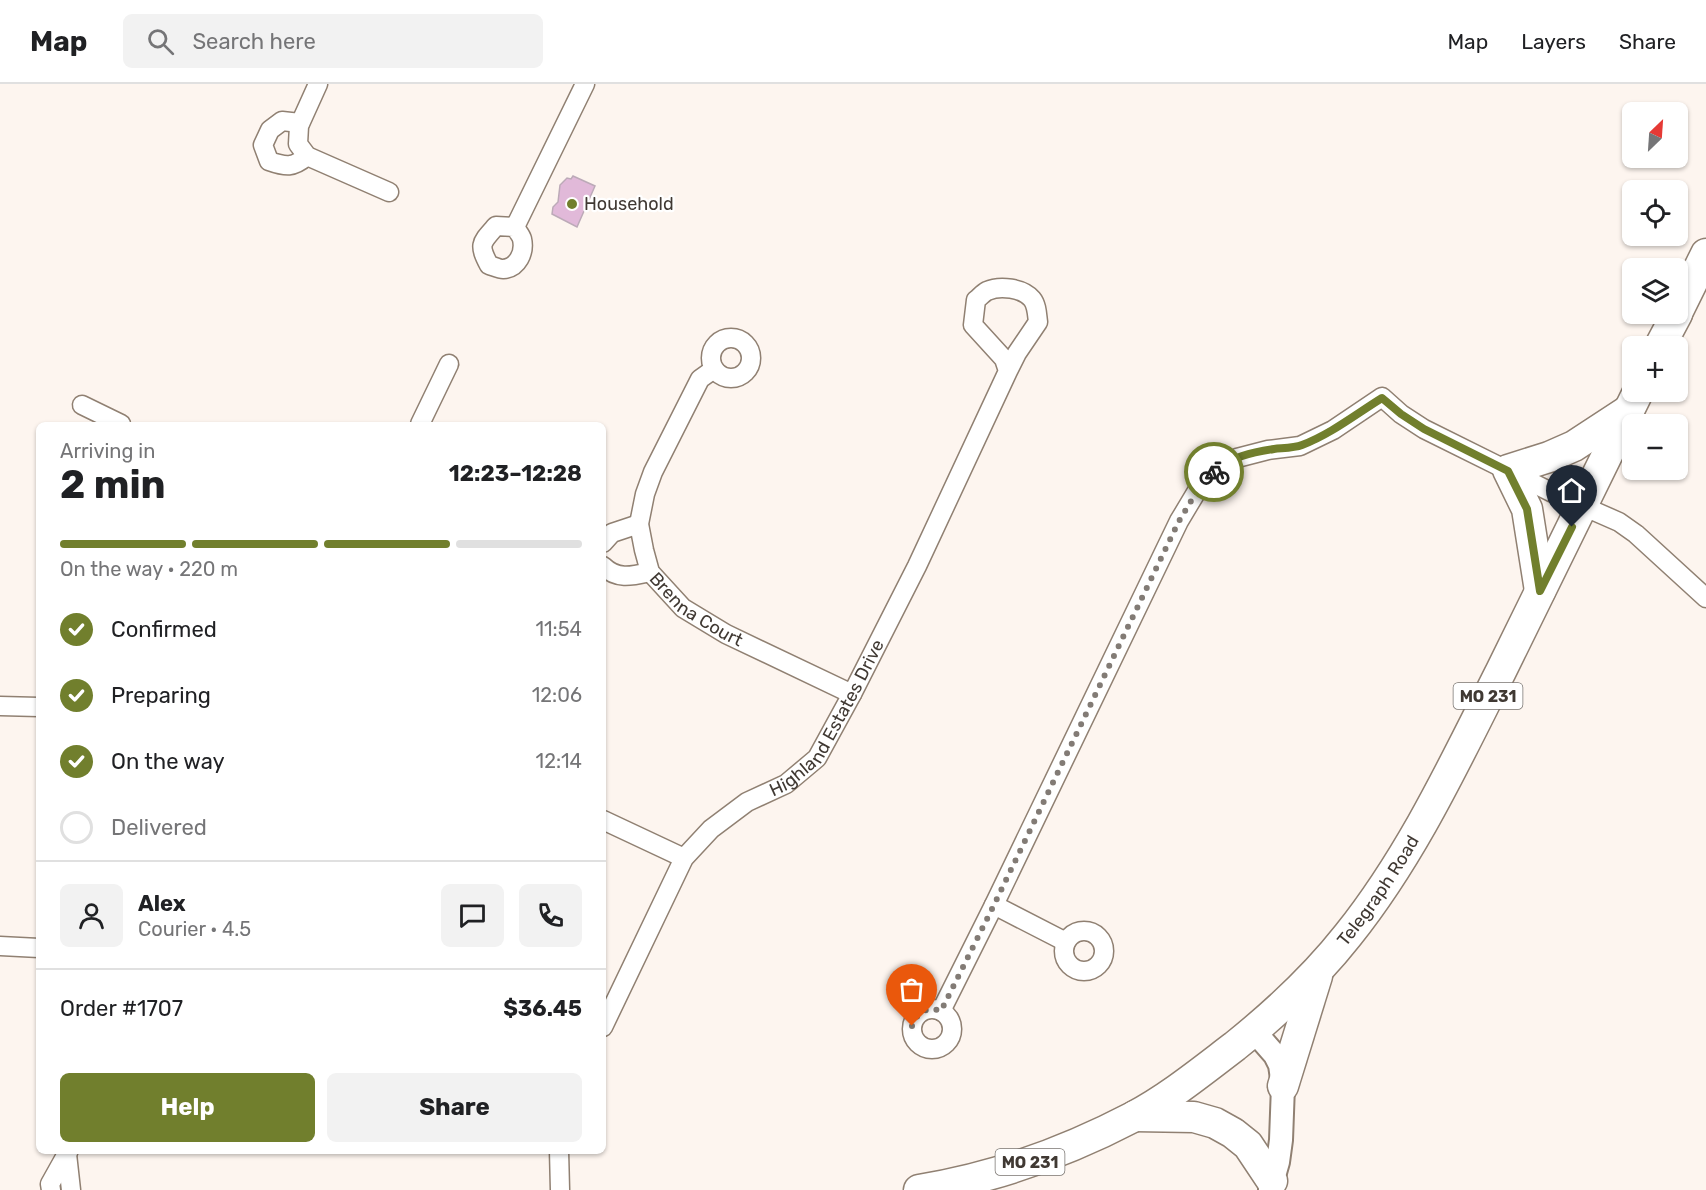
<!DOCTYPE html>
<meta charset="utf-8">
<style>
:root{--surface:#fff;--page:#f2f2f2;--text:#202124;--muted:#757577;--line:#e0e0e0;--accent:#717f2d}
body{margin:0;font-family:Rubik,sans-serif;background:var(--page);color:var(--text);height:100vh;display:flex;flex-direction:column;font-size:22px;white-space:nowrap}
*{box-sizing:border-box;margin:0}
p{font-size:20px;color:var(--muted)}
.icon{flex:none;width:33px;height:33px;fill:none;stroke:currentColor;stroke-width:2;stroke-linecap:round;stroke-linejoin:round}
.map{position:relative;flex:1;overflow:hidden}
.drawer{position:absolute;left:36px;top:338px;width:570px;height:732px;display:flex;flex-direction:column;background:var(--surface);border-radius:9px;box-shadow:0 2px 4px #0004}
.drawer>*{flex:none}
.needle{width:39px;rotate:25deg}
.controls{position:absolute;left:1622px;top:18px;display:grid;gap:12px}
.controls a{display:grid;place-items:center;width:66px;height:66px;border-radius:9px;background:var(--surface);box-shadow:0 2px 4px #0004;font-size:30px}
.pin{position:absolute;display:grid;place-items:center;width:51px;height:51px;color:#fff;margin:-62px -26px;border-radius:50% 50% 50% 0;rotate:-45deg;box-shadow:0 0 6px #0007}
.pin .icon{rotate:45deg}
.courier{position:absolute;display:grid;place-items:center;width:60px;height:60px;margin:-30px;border:4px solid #717f2d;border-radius:50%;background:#fff;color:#222;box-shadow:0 2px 8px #0007}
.summary em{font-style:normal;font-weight:700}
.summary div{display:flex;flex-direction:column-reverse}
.summary{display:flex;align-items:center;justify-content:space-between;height:102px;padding:0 24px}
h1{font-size:39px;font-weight:700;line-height:45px}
.bar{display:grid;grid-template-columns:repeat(4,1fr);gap:9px 6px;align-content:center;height:72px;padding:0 24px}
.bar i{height:8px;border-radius:4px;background:var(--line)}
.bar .on{background:var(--accent)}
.bar p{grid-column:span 4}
.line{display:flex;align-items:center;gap:15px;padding:0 24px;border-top:2px solid var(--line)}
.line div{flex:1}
.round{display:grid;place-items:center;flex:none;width:63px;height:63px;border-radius:9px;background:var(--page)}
ol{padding:0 24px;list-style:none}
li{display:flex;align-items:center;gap:18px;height:66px}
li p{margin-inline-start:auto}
li .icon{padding:6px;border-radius:50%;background:var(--accent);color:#fff;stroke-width:4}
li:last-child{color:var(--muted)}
li i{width:33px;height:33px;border:3px solid var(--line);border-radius:50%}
.cta{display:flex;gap:12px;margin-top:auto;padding:12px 24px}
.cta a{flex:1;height:69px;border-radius:9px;background:var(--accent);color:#fff;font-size:24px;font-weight:700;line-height:69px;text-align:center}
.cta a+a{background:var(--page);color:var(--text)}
header{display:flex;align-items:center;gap:36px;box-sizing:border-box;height:84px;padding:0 30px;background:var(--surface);border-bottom:2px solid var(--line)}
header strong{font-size:28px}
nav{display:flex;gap:33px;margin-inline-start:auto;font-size:21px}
.search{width:420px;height:54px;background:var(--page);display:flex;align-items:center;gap:15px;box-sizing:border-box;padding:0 21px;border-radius:9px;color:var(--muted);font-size:22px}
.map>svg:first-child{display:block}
.building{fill:#e1b9d9;stroke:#bcaab8;stroke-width:1.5}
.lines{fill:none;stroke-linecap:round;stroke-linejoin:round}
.minor-casing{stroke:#908072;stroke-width:21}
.tertiary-casing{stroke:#908072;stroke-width:26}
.primary-casing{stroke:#908072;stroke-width:33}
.minor{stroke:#fff;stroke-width:18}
.tertiary{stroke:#fff;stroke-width:22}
.primary{stroke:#fff;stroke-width:30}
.done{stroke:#827b75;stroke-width:6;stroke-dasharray:0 10.8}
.route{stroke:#717f2d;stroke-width:8}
.poi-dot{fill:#717f2d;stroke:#fff;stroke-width:2}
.labels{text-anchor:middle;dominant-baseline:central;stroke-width:4.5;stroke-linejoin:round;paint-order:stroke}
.shield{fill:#fff;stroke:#797470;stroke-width:1.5}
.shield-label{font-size:16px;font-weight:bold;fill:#403933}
.poi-label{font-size:18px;fill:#403933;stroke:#fff;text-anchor:start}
.street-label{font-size:18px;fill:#403933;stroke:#fff}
</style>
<header>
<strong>Map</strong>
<div class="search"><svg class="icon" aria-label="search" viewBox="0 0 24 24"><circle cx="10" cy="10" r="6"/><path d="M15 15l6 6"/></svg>Search here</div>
<nav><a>Map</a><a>Layers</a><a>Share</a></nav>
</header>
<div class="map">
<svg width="1706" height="1106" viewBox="0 0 1706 1106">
<rect width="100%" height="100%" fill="#fdf5ef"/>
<!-- building -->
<path class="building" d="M 573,92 L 595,102 L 577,143 L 552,130 L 553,123 L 558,118 L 560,101 L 567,94 L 571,95 Z"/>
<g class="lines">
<defs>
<g id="minor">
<path d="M 318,0 L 299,42 L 298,60 L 307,72 L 389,108"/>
<path d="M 300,39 L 282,37 L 270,46 L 263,61 L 269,77 C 286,83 293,84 307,72"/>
<path d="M 496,142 L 515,143 C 517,147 521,151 522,155 C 525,168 518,184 503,185 C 499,185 493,182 489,181 C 478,160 481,159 496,142 Z"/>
<path d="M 515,143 L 585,0"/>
<circle cx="731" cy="274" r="20"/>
<path id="s1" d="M 714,285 L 700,295 L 653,388 L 645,410 L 639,440 L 644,466 L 650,488 L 683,524 L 726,550 L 852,610"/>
<path d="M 82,321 L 121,340"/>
<path d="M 420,340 L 449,280"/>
<path d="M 603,459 L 612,449 L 639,440"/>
<path d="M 603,482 C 617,496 632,492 650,488"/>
<path d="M 0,622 L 39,623"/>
<path d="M 603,736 L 684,774"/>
<path d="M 994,821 L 1066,858"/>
<circle cx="1084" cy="867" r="20"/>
<path d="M 0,862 L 39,864"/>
<circle cx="932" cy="945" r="20"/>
<path d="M 941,927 L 994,821 L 1179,437 L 1197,407 L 1218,385 L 1237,374 L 1268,366 L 1300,362 L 1333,346 L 1382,313 L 1401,330 L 1424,345 L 1553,409 L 1619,438 L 1636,450 L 1706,514"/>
<path id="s2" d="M 603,943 L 684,774 L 711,745 L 747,718 L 786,700 L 817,674 L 852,610 L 917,482 L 1008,287 L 1017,269 L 1038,238 C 1037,231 1037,221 1032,215 C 1023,204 1000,201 987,207 C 983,209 979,214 976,216 L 973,241 L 1004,275 L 1008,287"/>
<path d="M 559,1066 L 560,1106"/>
<path d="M 67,1070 L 71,1106"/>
<path d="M 51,1106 L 50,1100 L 69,1066"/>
</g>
<path id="tertiary" d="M 1254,947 L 1275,971 L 1280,981 L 1283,1002 L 1281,1056 L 1278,1078 L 1270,1106"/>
<g id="primary">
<path d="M 1677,229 L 1706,170"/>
<path d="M 1660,262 L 1677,230"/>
<path d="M 1540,507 L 1527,425 L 1508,386 L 1549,373 L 1574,362 L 1629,326"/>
<path d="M 1283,1002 L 1317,892"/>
<path d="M 1135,1032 L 1194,1033 L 1215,1039 L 1233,1049 L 1248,1061 L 1272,1097"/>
<path id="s3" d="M 919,1106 C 994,1094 1066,1068 1133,1033 C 1169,1014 1202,987 1235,962 C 1276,929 1315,893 1348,851 C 1412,771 1455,678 1501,587 C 1546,494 1592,401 1638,308"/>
</g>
</defs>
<!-- minor casing -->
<use href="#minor" class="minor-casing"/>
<!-- tertiary casing -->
<use href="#tertiary" class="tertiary-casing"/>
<!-- primary casing -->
<use href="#primary" class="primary-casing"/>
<!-- minor -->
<use href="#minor" class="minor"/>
<!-- tertiary -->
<use href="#tertiary" class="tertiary"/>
<!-- primary -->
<use href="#primary" class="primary"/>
</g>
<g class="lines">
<!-- done -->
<path class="done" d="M 912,942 C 917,928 927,922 941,927 L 994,821 L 1179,437 L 1197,407 L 1214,388"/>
<!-- route -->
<path class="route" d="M 1214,388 C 1228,373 1255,368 1274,365 C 1283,364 1294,364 1302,361 C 1331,350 1356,330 1382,314 L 1401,330 L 1424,345 L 1508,387 L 1527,425 L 1540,507 L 1572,443"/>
</g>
<!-- markers -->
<circle class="poi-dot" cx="572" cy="120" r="6"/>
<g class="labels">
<!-- shield labels -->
<g class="shield">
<rect x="1453.5" y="599" width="69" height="26" rx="4.5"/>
<rect x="995.5" y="1065" width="69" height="26" rx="4.5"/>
</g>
<g class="shield-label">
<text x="1488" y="612">MO 231</text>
<text x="1030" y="1078">MO 231</text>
</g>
<!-- poi labels -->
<g class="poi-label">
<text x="584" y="120">Household</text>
</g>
<!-- street labels -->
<g class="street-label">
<text stroke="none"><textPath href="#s1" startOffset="285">Brenna Court</textPath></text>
<text stroke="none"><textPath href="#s2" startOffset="393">Highland Estates Drive</textPath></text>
<text stroke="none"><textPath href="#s3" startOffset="564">Telegraph Road</textPath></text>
</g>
</g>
</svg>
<div class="controls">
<a><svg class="needle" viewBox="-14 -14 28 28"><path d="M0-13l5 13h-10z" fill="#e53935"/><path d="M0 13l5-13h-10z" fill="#757577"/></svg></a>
<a><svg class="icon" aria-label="locate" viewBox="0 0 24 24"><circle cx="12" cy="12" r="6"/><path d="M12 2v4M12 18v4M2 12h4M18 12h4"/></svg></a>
<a><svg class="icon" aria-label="layers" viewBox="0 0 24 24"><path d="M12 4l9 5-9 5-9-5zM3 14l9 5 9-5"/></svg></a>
<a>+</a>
<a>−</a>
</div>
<div class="pin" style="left:912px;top:942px;background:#ea580c"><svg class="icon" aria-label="bag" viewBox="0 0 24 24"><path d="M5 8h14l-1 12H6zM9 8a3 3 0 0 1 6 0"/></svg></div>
<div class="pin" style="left:1572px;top:443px;background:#1f2937"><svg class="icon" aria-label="home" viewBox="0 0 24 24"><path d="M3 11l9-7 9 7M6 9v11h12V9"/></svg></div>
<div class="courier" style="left:1214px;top:388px"><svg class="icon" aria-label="bike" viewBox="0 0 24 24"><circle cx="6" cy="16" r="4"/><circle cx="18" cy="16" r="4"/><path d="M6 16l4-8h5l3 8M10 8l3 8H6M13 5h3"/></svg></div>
<section class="drawer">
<div class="summary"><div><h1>2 min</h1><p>Arriving in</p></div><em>12:23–12:28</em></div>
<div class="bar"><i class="on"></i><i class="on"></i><i class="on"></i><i></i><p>On the way · 220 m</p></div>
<ol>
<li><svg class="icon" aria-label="check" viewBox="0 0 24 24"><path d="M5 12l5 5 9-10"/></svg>Confirmed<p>11:54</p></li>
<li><svg class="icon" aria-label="check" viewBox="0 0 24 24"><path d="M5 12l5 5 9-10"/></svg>Preparing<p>12:06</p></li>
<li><svg class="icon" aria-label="check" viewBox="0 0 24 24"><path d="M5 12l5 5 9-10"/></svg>On the way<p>12:14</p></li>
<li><i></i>Delivered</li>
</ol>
<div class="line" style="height:108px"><a class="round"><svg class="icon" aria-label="person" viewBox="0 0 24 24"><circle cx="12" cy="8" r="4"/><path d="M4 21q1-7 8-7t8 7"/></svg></a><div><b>Alex</b><p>Courier · 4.5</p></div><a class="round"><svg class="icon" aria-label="chat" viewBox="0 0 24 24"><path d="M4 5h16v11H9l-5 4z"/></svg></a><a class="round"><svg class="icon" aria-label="phone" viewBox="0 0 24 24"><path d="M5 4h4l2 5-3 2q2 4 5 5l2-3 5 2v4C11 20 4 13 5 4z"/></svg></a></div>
<div class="line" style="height:78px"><div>Order #1707</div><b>$36.45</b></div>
<div class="cta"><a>Help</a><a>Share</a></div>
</section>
</div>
